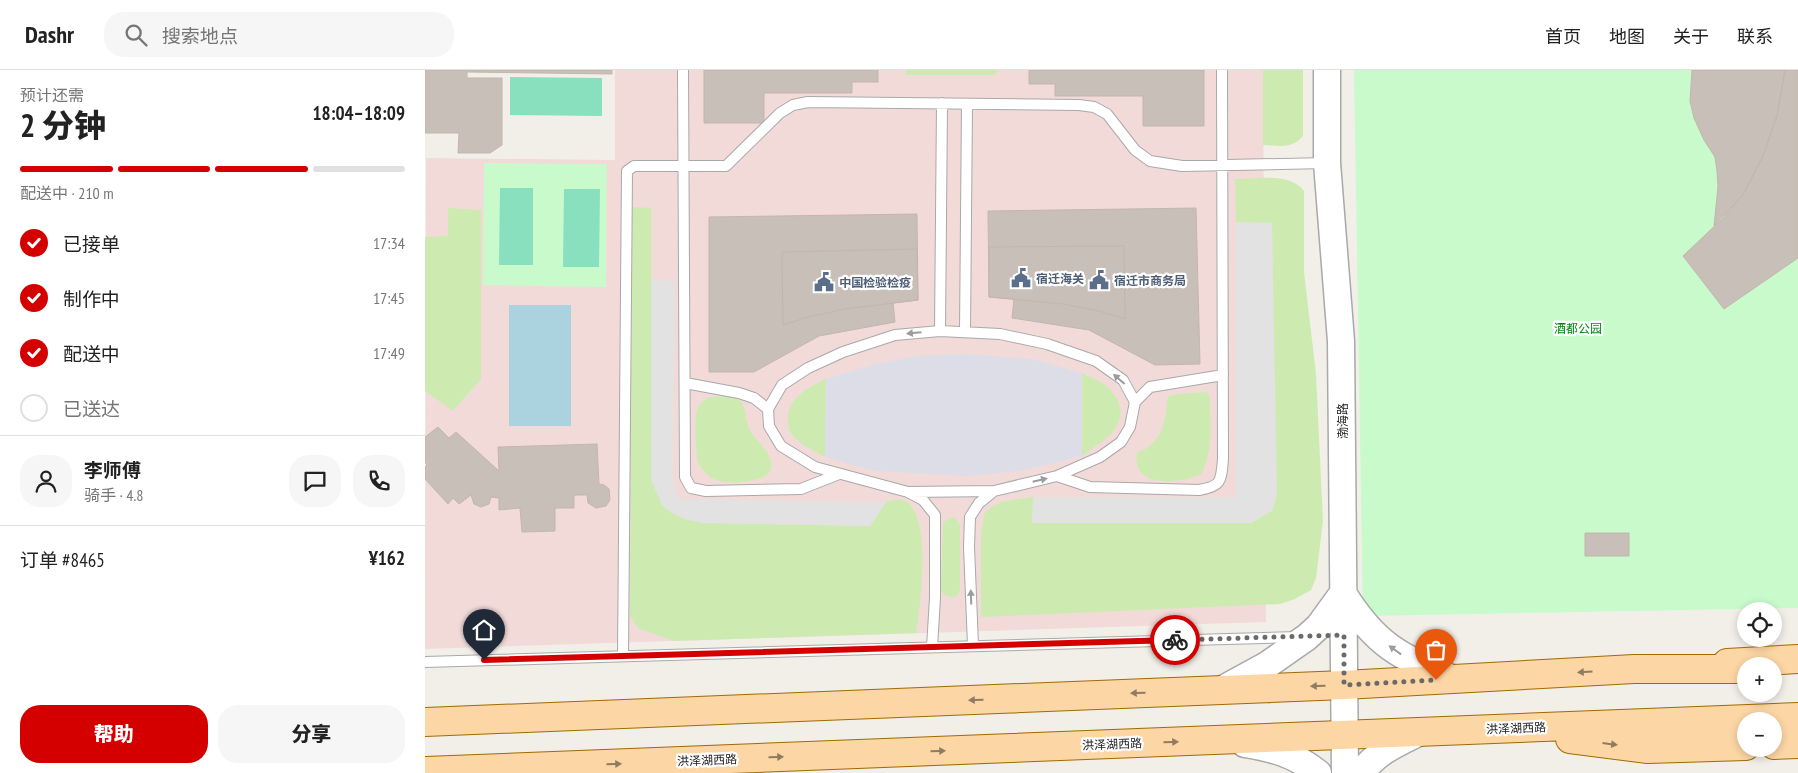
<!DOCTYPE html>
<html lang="zh">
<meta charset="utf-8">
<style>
:root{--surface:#fff;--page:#f6f6f6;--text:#222;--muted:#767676;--line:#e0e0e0;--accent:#d40000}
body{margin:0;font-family:"PT Sans Narrow","Noto Sans SC",sans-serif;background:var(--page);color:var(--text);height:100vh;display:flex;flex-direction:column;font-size:19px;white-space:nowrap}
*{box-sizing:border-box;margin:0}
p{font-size:16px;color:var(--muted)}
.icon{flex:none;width:28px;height:28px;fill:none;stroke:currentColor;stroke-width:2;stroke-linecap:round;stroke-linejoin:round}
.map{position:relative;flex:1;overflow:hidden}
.details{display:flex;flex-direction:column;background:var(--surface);width:425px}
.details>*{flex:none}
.tools{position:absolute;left:1312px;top:532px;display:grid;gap:10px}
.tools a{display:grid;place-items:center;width:45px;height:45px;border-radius:50%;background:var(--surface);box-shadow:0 2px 8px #0003;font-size:25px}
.pin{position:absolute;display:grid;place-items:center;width:42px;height:42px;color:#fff;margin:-51px -21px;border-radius:50% 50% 50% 0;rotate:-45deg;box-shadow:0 0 5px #0007}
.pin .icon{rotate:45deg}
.courier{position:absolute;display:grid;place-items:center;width:50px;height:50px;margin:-25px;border:4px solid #d40000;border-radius:50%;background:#fff;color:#222;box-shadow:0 1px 6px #0007}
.summary em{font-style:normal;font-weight:800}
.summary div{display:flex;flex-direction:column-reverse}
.summary{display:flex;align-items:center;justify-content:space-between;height:85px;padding:0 20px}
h1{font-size:32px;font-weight:800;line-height:38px}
.bar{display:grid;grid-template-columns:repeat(4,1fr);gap:8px 5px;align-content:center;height:60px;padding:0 20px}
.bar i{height:6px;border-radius:4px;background:var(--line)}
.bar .on{background:var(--accent)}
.bar p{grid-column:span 4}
.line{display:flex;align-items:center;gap:12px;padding:0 20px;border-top:1px solid var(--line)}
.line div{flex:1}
.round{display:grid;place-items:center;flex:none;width:52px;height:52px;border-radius:20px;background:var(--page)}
ol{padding:0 20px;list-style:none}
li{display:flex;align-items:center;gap:15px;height:55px}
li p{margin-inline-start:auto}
li .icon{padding:5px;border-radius:50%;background:var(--accent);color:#fff;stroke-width:4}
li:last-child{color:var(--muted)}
li i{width:28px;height:28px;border:2px solid var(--line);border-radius:50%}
.primary-button{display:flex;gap:10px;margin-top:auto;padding:10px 20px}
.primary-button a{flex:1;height:58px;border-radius:20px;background:var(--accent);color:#fff;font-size:20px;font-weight:800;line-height:58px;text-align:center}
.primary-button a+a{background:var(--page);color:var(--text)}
header{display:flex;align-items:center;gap:30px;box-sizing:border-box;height:70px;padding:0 25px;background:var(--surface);border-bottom:1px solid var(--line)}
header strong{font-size:24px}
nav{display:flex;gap:28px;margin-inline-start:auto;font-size:18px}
.search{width:350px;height:45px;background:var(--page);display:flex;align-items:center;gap:12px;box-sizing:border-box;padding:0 18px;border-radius:20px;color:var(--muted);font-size:19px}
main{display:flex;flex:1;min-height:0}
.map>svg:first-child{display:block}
.commercial{fill:#f2dad9}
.grass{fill:#cdebb0}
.park{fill:#c8facc}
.pitch{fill:#88e0be}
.parking{fill:#e2e2e2}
.plaza{fill:#dddde8}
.water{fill:#aad3df}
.building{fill:#c7bfb8;stroke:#c4b6ab}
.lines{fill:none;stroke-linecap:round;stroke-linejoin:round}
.service-casing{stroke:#a9a9a9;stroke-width:12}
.tertiary-casing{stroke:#a9a9a9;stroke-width:29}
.primary-casing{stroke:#a06b00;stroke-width:30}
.service{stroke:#fff;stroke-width:10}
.tertiary{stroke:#fff;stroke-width:26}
.primary{stroke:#fcd6a4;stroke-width:28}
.oneway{fill:#9c9c9c}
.oneway2{fill:#8f7c63}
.done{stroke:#6b6a68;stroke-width:5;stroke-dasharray:0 9}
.route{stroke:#d40000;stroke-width:6}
.labels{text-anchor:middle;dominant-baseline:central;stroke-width:4.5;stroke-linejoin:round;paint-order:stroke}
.service-label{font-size:12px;font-weight:bold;fill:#4e5e75;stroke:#fff;text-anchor:start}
.park-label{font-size:12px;fill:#0c8416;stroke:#fff}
.street-label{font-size:12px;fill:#222;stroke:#fff}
</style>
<header>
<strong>Dashr</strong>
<div class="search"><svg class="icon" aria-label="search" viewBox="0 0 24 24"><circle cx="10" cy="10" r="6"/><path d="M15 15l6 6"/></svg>搜索地点</div>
<nav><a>首页</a><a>地图</a><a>关于</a><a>联系</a></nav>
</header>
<main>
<section class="details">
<div class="summary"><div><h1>2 分钟</h1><p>预计还需</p></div><em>18:04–18:09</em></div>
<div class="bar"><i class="on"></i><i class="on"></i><i class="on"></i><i></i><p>配送中 · 210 m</p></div>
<ol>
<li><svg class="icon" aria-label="check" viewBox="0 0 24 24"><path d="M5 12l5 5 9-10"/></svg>已接单<p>17:34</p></li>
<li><svg class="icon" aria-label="check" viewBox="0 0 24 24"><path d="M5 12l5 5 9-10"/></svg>制作中<p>17:45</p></li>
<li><svg class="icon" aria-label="check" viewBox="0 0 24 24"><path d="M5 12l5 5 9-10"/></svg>配送中<p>17:49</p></li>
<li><i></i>已送达</li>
</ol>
<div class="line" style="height:90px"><a class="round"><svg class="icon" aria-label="person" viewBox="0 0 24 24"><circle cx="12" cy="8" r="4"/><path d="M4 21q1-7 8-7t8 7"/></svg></a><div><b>李师傅</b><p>骑手 · 4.8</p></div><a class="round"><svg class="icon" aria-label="chat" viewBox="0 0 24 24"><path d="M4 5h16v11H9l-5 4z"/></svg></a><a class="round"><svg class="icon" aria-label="phone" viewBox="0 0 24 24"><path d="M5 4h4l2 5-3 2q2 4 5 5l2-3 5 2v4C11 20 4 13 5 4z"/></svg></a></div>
<div class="line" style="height:65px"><div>订单 #8465</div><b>¥162</b></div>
<div class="primary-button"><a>帮助</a><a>分享</a></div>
</section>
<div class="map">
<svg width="1373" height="703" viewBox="0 0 1373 703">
<rect width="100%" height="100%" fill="#f2efe9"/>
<!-- commercial -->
<path class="commercial" d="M 190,0 L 838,0 L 841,552 L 0,579 L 1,88 L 190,90 Z"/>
<!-- grass -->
<path class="grass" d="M 481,0 L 572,0 L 571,5 L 481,5 Z
M 838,0 L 878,0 L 878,66 C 867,79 855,76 838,75 Z
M 810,109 C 831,109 865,102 879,121 L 879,202 L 891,304 L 898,451 L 891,508 L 886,520 L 870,529 L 855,534 L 556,547 L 556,463 L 559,444 L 565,438 L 575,432 L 608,427 L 607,453 L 826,453 L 847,153 L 811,152 Z
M 207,137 L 226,138 L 226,410 L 245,442 L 260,449 L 278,453 L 445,456 L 461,432 C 466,431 473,429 477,430 C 509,438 495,538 491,563 L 249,571 L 213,558 L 205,546 Z
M 23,138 L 56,140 L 56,309 L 28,341 L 0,321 L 0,167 L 23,166 Z
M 657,303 C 664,307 672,309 679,314 C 698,329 702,349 683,367 C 675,374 665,379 657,386 Z
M 401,309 L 400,387 C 388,380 373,374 365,362 C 364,359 363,354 363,350 C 362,328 384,317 401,309 Z
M 782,322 L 785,328 C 785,353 789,381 776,404 C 756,414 706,419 712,383 C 739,372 740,351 743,326 L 753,324 Z
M 284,327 C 294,327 311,324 317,333 C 320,337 321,354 326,362 C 334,374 351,386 345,401 C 342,408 332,409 325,411 C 315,413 293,414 284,406 C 280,403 274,396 273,391 C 270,381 269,346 273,337 C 276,332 280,330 284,327 Z
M 527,447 L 531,449 L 535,456 L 535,519 C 533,530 526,528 518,524 L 516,519 L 518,452 Z"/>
<!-- park -->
<path class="park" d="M 929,0 L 1373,0 L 1373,538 L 938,546 Z
M 59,93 L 182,94 L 181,217 L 58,215 Z"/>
<!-- pitch -->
<path class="pitch" d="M 85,7 L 177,8 L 177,46 L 85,45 Z
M 75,118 L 108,118 L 108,195 L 74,195 Z
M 139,119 L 175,119 L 174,197 L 138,197 Z"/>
<!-- parking -->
<path class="parking" d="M 811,152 L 847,153 L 852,424 L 847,441 L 826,453 L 607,453 L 608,427 L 811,427 Z
M 226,210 L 250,211 L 248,404 L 250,420 L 256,429 L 461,432 L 445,456 L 278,453 L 260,449 L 245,442 L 237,435 L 226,410 Z"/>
<!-- plaza -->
<path class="plaza" d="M 540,284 L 607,289 L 657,303 L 657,386 L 595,401 L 541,406 L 449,401 L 400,387 L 401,309 L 450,294 L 499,285 Z"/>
<!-- water -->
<path class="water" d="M 84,235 L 146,235 L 146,356 L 84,356 Z"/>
<!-- building -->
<path class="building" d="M 0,0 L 187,0 L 187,4 L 42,2 L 42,8 L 77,8 L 77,75 L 65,83 L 33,83 L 34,63 L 0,63 Z
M 279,0 L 453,0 L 453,12 L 427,12 L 427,23 L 339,23 L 339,53 L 279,53 Z
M 604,0 L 779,0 L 779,56 L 718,56 L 718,26 L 630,26 L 630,14 L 604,14 Z
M 1267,0 L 1360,0 L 1352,46 L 1338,86 L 1319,123 L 1289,156 L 1293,117 L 1292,101 L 1290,87 L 1279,70 L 1269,48 L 1265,31 Z
M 1360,0 L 1373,0 L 1373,188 L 1299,239 L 1258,186 L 1297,149 L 1319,123 L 1338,86 L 1352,46 Z
M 771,138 L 775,294 L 730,295 L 664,260 L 587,248 L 589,229 L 564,227 L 563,141 Z
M 492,144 L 493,230 L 468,233 L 470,252 L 394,266 L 329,302 L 284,302 L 284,147 Z
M 699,176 L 700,249 L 674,241 L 638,234 L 564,227 L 564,177 Z
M 492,179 L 493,230 L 420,239 L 383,247 L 358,255 L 357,182 Z
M 13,357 L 24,368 L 31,362 L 74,401 L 73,377 L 172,374 L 174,414 L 179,415 L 184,419 L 185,430 L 181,436 L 171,438 L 163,433 L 162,425 L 149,425 L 149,438 L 130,438 L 130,461 L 97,462 L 95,438 L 74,440 L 74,428 L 66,427 L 64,434 L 56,437 L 49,434 L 46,425 L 34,434 L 28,428 L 23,434 L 0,409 L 0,397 L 2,395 L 0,392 L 0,367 Z
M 1160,463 L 1204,463 L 1204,486 L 1160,486 Z"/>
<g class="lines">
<defs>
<path id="service" d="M 258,0 L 260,407 L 266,418 L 281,421 L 376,419 L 414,404
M 515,261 L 517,33
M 540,262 L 542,34
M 260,313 L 314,323 L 329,328 L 343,339
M 710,332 L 725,317 L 798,305
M 632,406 L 665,417 L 774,420 C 797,416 796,411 798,389 L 797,0
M 484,422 L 569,421
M 507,577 L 510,528 L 510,445 L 498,430 L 483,422 L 390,397 L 356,376 L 344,356 L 343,339 L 357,315 L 383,298 L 418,282 L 470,265 L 515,261 L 575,264 L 622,274 L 671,291 L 698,310 L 710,332 L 705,357 L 696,372 L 675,387 L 632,406 L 569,421 L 554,433 L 545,447 L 544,477 L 548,575
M 198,586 L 202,101 L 209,96 L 301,96 L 355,43 L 368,35 L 383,32 L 654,35 L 669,37 L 682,44 L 710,80 L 725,91 L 757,96 L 901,93
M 0,592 L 873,567"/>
<path id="tertiary" d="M 902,0 L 902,93 L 916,271 L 920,703
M 798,619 L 842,595 L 882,567 L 894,556 L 918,523 C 950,575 975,587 1029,609
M 820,674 C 850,679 869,684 893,703
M 936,703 C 951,682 973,673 995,662"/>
<path id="primary" d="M 1302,593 L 1373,589
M 0,652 L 919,615 L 1209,599 L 1321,599
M 1145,669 L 1223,679 L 1321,676
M 1349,675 L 1373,674
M 0,701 L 1373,647"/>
</defs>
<!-- service casing -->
<use href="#service" class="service-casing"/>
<!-- tertiary casing -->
<use href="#tertiary" class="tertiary-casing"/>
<!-- primary casing -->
<use href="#primary" class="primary-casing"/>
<!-- service -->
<use href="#service" class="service"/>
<!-- tertiary -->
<use href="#tertiary" class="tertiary"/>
<!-- primary -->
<use href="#primary" class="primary"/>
</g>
<!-- one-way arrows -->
<defs><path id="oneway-solid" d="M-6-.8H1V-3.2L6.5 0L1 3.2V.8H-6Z" transform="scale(1.25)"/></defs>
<g class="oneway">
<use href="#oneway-solid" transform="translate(489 263) rotate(175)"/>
<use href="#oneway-solid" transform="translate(694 309) rotate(-139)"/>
<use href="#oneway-solid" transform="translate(615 410) rotate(-13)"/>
<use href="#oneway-solid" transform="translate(546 527) rotate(-92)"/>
<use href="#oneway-solid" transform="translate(970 580) rotate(-144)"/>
</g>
<g class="oneway2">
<use href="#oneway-solid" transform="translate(1160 602) rotate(177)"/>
<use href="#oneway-solid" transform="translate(893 616) rotate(178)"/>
<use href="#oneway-solid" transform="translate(713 623) rotate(178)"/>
<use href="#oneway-solid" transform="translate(551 630) rotate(178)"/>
<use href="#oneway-solid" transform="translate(746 672) rotate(-2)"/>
<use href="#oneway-solid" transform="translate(1185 674) rotate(7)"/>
<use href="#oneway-solid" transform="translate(513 681) rotate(-2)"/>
<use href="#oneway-solid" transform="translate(351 687) rotate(-2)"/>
<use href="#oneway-solid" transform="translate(189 694) rotate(-2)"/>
</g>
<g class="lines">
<!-- done -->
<path class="done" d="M 750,570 L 919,565 L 919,615 L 1011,610"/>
<!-- route -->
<path class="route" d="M 59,590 L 750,570"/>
</g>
<!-- icons -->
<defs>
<symbol id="civic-bare" viewBox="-9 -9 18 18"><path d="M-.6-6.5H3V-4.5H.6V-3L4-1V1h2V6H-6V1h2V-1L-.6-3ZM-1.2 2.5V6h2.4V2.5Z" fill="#5c6f8a" stroke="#fff" stroke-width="2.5" paint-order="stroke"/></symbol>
</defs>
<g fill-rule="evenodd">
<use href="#civic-bare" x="582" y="194" width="28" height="28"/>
<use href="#civic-bare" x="660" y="196" width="28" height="28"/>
<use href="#civic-bare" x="385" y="198" width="28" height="28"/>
</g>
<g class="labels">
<!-- service labels -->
<g class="service-label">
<text x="611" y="208">宿迁海关</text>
<text x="689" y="210">宿迁市商务局</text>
<text x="414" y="212">中国检验检疫</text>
</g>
<!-- park labels -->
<g class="park-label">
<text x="1153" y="258">酒都公园</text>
</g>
<!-- street labels -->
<g class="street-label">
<text transform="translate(917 351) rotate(-90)">渤海路</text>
<text transform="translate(1091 658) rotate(-2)">洪泽湖西路</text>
<text transform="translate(687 674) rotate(-2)">洪泽湖西路</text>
<text transform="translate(282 690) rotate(-2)">洪泽湖西路</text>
</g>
</g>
</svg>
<div class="tools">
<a><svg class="icon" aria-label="locate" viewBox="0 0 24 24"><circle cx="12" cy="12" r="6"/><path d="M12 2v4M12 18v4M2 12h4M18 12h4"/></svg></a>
<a>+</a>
<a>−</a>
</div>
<div class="pin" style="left:1011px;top:610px;background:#ea580c"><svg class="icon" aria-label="bag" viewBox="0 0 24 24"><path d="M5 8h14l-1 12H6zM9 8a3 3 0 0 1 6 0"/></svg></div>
<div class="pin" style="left:59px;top:590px;background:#1f2937"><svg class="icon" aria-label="home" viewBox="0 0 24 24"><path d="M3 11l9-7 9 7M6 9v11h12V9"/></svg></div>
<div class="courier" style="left:750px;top:570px"><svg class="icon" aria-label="bike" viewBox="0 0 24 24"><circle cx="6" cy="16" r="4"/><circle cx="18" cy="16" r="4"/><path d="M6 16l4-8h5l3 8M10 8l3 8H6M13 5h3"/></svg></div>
</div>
</main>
